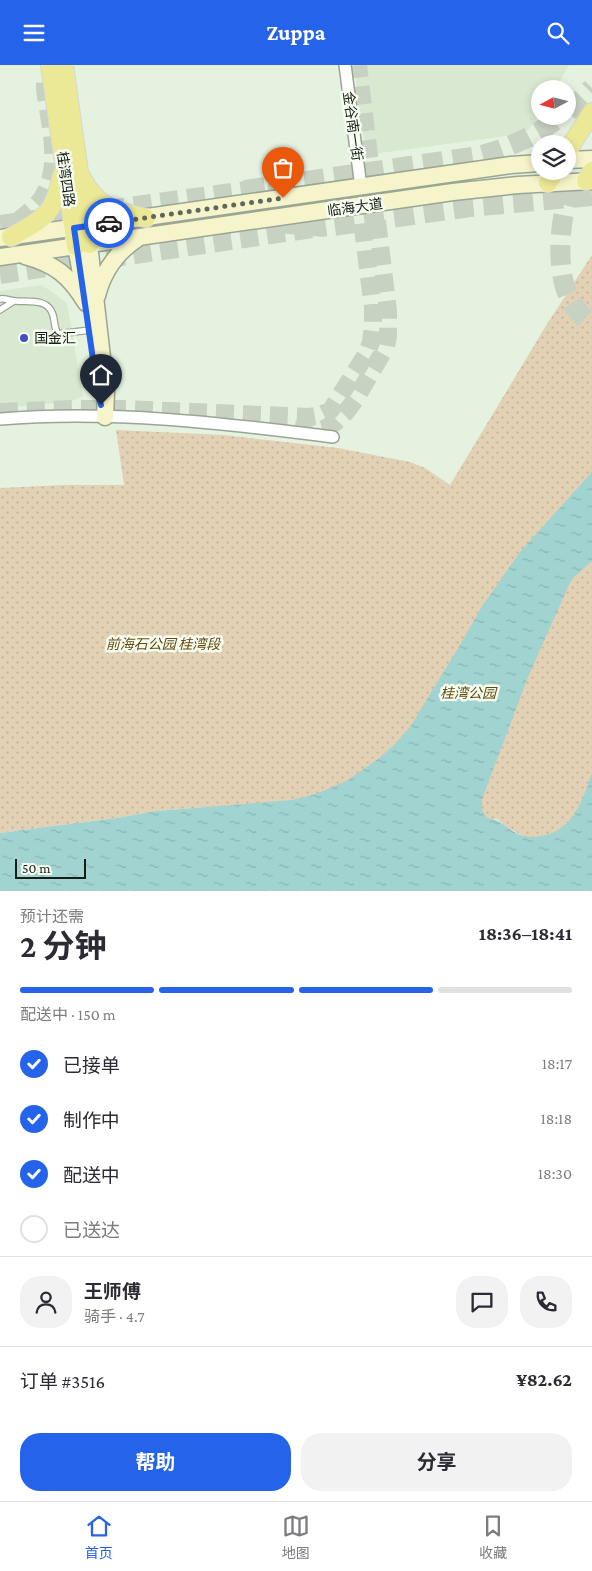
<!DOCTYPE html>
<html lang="zh">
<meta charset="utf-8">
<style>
:root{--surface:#fff;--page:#f2f2f3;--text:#2b2b33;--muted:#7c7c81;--line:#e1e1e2;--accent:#2563eb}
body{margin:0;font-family:"Crimson Pro","Noto Sans SC",serif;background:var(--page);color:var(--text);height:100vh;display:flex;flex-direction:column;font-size:19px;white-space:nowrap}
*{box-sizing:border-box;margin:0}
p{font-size:16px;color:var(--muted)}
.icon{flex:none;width:28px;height:28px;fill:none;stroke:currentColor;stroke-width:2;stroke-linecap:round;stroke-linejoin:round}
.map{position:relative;height:826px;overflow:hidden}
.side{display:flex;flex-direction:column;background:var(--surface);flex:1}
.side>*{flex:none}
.needle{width:32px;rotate:263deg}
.tools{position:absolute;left:531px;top:15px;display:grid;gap:10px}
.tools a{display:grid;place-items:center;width:45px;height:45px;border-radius:50%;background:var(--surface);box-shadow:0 2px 8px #0003;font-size:25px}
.scale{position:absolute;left:15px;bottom:12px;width:71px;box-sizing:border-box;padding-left:5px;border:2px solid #181c16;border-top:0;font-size:14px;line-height:18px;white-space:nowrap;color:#181c16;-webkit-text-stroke:4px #f5fef0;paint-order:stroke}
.pin{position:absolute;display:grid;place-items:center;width:42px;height:42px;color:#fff;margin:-51px -21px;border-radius:50% 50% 50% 0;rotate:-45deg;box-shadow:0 0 5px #0007}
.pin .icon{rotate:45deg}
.courier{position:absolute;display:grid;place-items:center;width:50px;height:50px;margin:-25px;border:4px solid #2563eb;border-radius:50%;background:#fff;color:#222;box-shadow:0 1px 6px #0007}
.overview em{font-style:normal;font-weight:700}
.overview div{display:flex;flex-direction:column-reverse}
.overview{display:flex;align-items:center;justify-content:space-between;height:85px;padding:0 20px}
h1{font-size:32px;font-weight:700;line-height:38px}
.bar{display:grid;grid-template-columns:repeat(4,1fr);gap:8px 5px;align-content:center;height:60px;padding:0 20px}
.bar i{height:6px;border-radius:4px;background:var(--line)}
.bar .active{background:var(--accent)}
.bar p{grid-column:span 4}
.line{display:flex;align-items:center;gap:12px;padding:0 20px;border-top:1px solid var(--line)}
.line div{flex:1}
.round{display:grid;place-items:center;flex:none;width:52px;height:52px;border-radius:20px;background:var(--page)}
ol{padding:0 20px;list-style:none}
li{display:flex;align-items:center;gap:15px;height:55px}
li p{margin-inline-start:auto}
li .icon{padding:5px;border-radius:50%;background:var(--accent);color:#fff;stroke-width:4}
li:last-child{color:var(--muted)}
li i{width:28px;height:28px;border:2px solid var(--line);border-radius:50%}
.primary-button{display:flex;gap:10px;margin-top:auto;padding:10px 20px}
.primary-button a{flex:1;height:58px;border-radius:20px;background:var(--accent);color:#fff;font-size:20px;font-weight:700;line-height:58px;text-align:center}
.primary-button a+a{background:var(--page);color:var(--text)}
header{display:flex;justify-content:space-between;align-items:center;height:65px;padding:0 20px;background:var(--accent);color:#fff;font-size:22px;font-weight:700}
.dock{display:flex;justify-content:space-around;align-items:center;height:70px;border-top:1px solid var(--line);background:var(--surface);font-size:14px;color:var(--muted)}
.dock a{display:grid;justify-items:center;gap:2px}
.dock .active{color:var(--accent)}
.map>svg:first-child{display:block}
.built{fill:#d9e9d1}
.park{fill:url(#park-dots)}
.water{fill:url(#water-ripples)}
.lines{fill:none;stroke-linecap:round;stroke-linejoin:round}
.primary-tunnel{stroke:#c7d2c2;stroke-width:18;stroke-dasharray:18 9;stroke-linecap:butt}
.highway-tunnel{stroke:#c7d2c2;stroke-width:20;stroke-dasharray:20 10;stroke-linecap:butt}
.lane-casing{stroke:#9aa594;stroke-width:8}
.street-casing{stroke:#9aa594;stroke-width:14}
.secondary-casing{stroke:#9aa594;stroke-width:19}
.primary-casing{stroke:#d5d6d5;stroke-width:20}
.lane{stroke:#fff;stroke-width:5.5}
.street{stroke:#fff;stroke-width:11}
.secondary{stroke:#f5f4ca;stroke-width:16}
.primary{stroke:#ece996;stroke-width:18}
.done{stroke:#60675d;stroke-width:5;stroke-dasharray:0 9}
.route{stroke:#2563eb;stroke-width:6}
.poi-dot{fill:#464dc2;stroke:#f5fef0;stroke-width:2}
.labels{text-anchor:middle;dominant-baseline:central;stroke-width:5;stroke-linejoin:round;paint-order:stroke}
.street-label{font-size:14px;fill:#181c16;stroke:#f5fef0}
.poi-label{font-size:14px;fill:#181c16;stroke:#f5fef0;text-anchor:start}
.park-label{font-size:14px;font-style:italic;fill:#67490c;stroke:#f5fef0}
</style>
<header><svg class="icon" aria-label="menu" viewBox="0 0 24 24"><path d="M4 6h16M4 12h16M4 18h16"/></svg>Zuppa<svg class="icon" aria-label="search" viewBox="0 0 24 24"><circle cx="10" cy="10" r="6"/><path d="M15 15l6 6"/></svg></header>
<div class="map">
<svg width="592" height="826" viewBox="0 0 592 826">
<defs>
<pattern id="park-dots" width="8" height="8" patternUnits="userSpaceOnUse" patternTransform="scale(1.25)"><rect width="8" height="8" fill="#e2d1b5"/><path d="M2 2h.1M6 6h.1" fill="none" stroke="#c1b39b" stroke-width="1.8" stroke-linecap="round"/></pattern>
<pattern id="water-ripples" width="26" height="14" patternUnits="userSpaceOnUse" patternTransform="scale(1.25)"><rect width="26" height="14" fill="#a1d4d1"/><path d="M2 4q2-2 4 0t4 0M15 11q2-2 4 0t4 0" fill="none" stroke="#8ab5b3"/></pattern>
</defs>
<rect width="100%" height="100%" fill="#e6f2e0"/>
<!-- built -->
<path class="built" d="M 354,0 L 569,0 L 555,24 L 540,24 L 540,48 L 530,63 L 522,69 L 366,90 Z
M 42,220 L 67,238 L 83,331 L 70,337 L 0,343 L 0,226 Z"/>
<!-- park -->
<path class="park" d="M 592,190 L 592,784 L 525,772 L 508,763 L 497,754 L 206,742 L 156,746 L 116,753 L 0,768 L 0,423 L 63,420 L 124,420 L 116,365 L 224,370 L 338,383 L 410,397 L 425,403 L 450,420 L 547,259 Z"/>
<!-- water -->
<path class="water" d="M 592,407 L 592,496 L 572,514 L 568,522 L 528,612 L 482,734 L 482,745 L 487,753 C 503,755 505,763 518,769 C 526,772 533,773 541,771 C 574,766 582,735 592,708 L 592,826 L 0,826 L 0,768 L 116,753 L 156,746 L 292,735 L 316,729 L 348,715 L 379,693 L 394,680 L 410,662 L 460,580 L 481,543 L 520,487 Z"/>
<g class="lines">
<!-- primary-tunnel -->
<path class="primary-tunnel" d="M 17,157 C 25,150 36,142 42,133 C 63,102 49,58 45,24 L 45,15
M 0,159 L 245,125 L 295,127
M 0,210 L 326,162
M 0,347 L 72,344 L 123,344 L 309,352 L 321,350 L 331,345 L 367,288 L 371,277 L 373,261 L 373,243 L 356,108
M 295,365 L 311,366 L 324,364 L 336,357 L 346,347 L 355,335 L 386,282 L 388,271 L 388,246 L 358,0"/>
<!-- highway-tunnel -->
<path class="highway-tunnel" d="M 568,47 L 592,23
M 575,123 C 572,127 569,132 567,136 C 559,161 557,206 568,230 C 573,242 582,251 592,260
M 245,125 L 478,91 C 509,83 536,71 561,51
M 275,158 L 326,162 L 470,142 L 592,131"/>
<defs>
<path id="lane" d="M 0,234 C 6,233 10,236 16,236 C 29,237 48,233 53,250 C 55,257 54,263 58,269 L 90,265
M 0,245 L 14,236"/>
<path id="street" d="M 345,0 L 361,122
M 0,354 C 111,345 223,358 333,372"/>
<path id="secondary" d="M 568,95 L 592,94
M 0,173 L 511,100 L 540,98
M 89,179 L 106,327 L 105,352
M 76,181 L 83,220
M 25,191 C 55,199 70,211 86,238
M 0,192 L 453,127 L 518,120 L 592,116
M 97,231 C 103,206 117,187 138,173"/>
<path id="primary" d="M 50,0 L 76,181
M 64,0 L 89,179
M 568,85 L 592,47
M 82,113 C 97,143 116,146 146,153
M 586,116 L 592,106
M 548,118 L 555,106
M 11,172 C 45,153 54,149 62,110"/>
</defs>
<!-- lane casing -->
<use href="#lane" class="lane-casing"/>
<!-- street casing -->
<use href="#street" class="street-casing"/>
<!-- secondary casing -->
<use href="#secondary" class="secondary-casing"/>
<!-- primary casing -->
<use href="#primary" class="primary-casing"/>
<!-- lane -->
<use href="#lane" class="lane"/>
<!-- street -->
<use href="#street" class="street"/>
<!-- secondary -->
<use href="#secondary" class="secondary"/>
<!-- primary -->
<use href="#primary" class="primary"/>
</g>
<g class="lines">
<!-- done -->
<path class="done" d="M 109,158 L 283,133"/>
<!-- route -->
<path class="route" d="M 101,340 L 98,329 L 74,163 L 109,158"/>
</g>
<!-- markers -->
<circle class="poi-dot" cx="24" cy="273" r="5"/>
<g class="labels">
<!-- street labels -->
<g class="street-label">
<text transform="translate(353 61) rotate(82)">金谷南一街</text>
<text transform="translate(66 114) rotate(82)">桂湾四路</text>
<text transform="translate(355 142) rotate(-8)">临海大道</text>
</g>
<!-- poi labels -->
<g class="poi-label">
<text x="34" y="273">国金汇</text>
</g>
<!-- park labels -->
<g class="park-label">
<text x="163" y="579">前海石公园 桂湾段</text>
<text x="468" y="628">桂湾公园</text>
</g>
</g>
</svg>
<div class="tools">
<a><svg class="needle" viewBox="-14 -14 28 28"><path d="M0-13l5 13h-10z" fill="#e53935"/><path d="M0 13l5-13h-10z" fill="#7c7c81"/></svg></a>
<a><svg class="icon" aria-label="layers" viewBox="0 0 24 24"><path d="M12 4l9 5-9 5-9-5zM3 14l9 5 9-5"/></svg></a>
</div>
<div class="scale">50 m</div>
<div class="pin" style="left:283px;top:133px;background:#ea580c"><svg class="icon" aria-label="bag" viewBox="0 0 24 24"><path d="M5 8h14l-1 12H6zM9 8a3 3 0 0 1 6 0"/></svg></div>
<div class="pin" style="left:101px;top:340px;background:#1f2937"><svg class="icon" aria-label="home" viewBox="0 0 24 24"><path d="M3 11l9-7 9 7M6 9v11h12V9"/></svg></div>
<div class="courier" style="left:109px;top:158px"><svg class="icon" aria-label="car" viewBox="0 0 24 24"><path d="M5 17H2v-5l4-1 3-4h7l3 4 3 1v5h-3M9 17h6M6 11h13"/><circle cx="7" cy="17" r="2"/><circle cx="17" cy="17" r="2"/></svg></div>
</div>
<section class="side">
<div class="overview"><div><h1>2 分钟</h1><p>预计还需</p></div><em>18:36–18:41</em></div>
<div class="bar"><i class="active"></i><i class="active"></i><i class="active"></i><i></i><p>配送中 · 150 m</p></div>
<ol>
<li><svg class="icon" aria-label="check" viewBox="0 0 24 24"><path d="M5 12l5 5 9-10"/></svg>已接单<p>18:17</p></li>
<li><svg class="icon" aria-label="check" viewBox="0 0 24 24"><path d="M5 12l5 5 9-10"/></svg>制作中<p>18:18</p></li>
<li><svg class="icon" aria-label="check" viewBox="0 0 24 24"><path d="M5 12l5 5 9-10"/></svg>配送中<p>18:30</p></li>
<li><i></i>已送达</li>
</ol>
<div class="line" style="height:90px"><a class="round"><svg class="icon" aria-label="person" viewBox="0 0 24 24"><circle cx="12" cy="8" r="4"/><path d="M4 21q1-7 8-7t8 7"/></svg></a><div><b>王师傅</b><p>骑手 · 4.7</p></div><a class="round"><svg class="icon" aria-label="chat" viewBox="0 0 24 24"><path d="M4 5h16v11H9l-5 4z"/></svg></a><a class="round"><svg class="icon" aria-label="phone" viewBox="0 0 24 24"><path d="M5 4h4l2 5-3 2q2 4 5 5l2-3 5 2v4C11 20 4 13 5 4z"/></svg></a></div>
<div class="line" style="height:65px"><div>订单 #3516</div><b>¥82.62</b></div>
<div class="primary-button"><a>帮助</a><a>分享</a></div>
</section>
<nav class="dock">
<a class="active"><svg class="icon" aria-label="home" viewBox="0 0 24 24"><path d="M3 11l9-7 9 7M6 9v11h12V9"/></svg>首页</a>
<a><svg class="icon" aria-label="map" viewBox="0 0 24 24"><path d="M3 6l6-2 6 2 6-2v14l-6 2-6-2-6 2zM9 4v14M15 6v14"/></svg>地图</a>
<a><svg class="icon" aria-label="saved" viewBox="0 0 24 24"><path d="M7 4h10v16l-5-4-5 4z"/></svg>收藏</a>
</nav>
